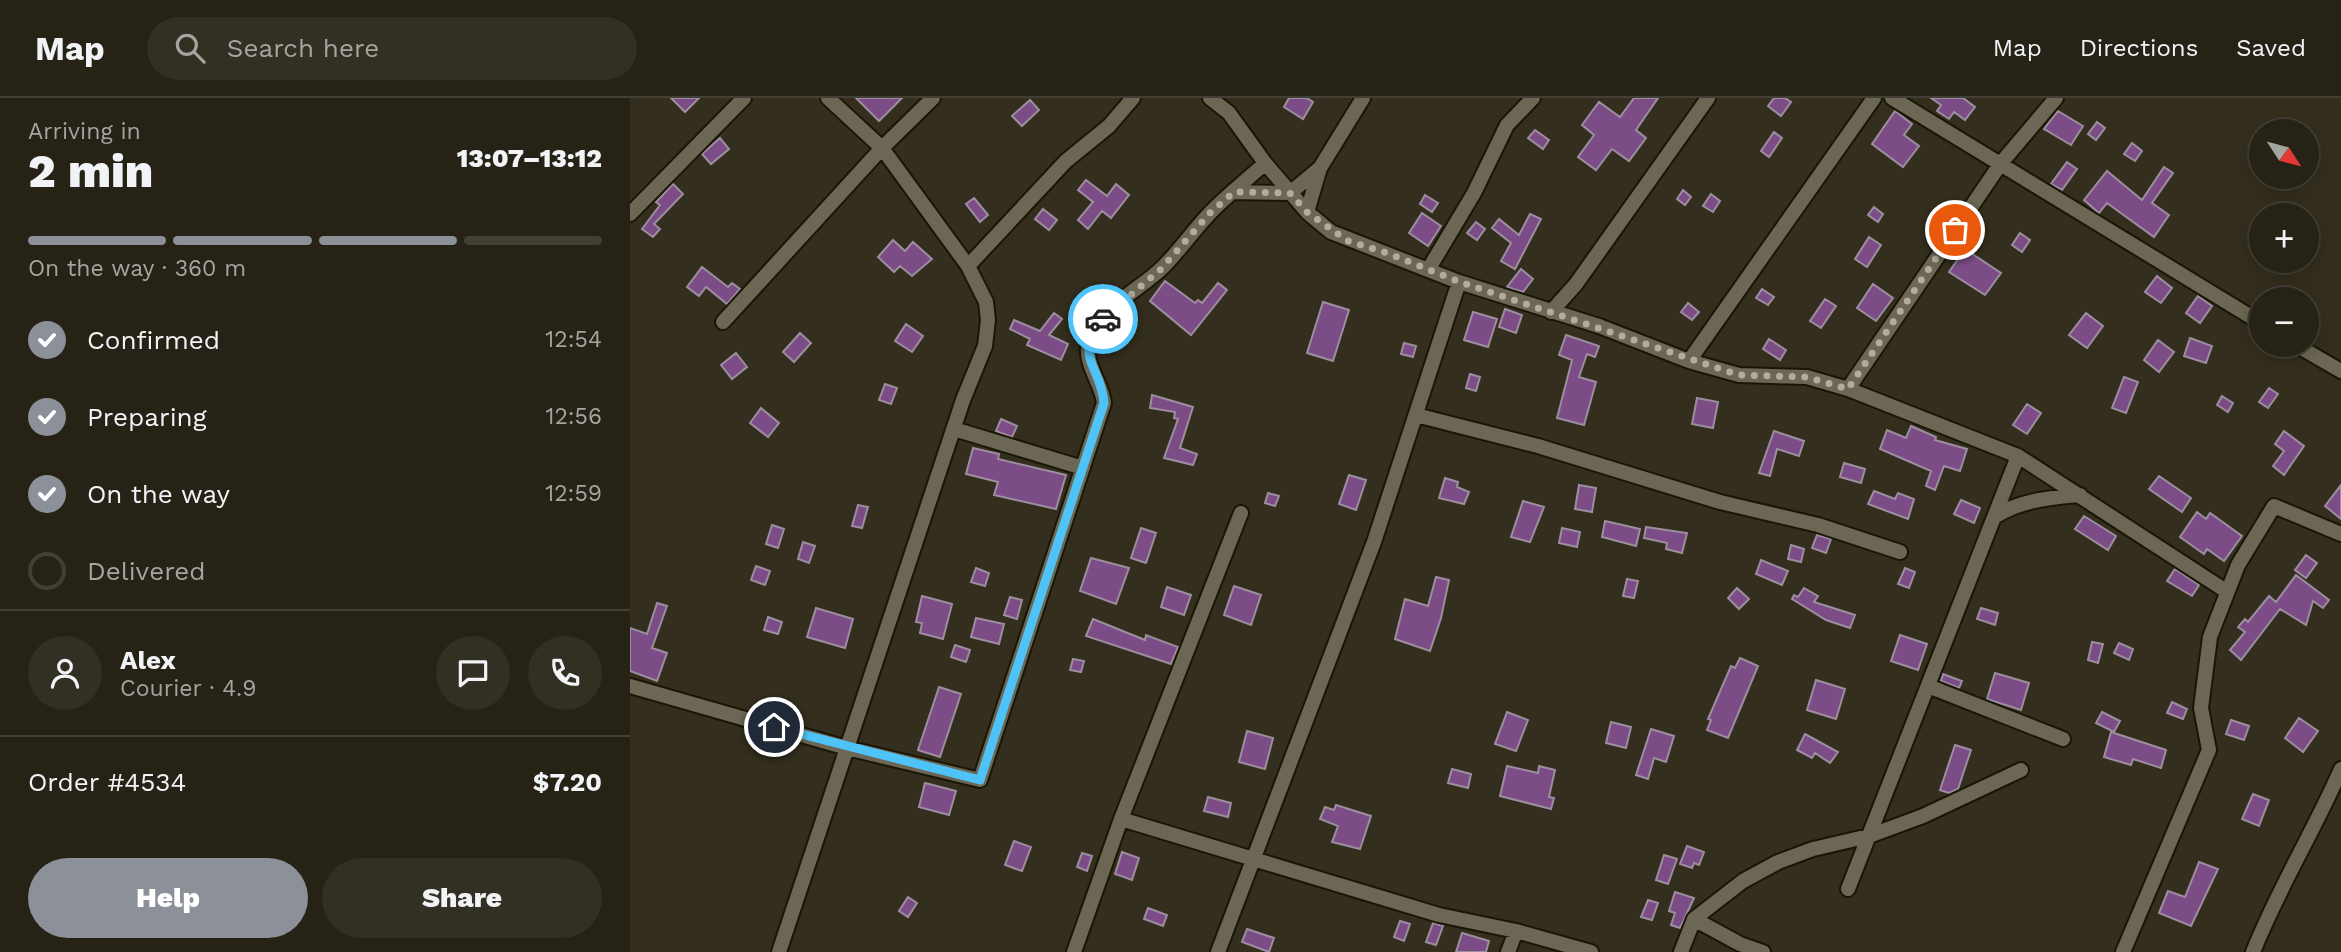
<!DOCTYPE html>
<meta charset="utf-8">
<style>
:root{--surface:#262216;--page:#322f23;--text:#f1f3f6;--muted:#a4a4a1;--line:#423f35;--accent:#8c9099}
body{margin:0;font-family:"Work Sans",sans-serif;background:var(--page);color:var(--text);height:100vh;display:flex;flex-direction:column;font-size:26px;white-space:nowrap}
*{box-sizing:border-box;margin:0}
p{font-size:23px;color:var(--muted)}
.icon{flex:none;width:38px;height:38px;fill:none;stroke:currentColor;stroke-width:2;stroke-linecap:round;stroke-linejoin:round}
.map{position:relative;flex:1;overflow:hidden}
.sheet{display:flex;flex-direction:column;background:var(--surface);width:630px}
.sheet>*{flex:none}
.needle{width:46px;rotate:126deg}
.fabs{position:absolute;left:1619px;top:21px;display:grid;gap:14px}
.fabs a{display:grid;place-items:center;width:70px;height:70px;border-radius:50%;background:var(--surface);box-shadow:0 4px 18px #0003,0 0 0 2px var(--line);font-size:35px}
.pin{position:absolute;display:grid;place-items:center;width:60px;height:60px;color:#fff;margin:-30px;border:4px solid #fff;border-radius:50%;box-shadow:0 2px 7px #0007}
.courier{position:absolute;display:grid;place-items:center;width:70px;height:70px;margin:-35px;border:5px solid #4fc3f7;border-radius:50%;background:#fff;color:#222;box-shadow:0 2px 9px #0007}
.headline em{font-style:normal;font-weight:800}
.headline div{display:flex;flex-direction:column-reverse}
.headline{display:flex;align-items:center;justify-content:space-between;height:119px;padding:0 28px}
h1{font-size:46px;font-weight:800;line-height:52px}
.bar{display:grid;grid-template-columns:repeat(4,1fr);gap:10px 7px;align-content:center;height:84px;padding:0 28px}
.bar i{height:9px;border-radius:5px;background:var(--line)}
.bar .selected{background:var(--accent)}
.bar p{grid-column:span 4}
.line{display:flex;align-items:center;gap:18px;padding:0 28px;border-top:2px solid var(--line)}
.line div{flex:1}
.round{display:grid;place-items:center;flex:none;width:74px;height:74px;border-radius:37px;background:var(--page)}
ol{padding:0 28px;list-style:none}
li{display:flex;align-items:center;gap:21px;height:77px}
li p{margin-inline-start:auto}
li .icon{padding:7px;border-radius:50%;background:var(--accent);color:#fff;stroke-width:4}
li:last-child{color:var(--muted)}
li i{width:38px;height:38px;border:4px solid var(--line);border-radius:50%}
.button{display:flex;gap:14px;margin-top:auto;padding:14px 28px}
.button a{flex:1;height:80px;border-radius:42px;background:var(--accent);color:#fff;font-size:28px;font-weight:800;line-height:80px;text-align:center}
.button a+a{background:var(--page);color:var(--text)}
header{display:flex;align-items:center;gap:42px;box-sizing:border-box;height:98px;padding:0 35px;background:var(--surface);border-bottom:2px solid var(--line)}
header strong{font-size:33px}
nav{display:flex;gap:38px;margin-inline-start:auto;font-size:24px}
.search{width:490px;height:63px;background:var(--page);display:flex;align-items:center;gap:18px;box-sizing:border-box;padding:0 24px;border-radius:38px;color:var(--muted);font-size:26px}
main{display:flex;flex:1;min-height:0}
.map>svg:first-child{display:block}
.building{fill:#7c4c87;stroke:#9c8e9f;stroke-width:2}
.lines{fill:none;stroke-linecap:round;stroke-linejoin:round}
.street-casing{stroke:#1a1606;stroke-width:18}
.street{stroke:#6c6754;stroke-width:14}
.done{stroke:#b0ac9f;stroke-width:7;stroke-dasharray:0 12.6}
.route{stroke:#4fc3f7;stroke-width:9}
</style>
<header>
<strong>Map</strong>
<div class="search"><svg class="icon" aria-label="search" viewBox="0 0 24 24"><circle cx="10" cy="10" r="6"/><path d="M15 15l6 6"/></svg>Search here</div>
<nav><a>Map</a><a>Directions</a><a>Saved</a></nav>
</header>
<main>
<section class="sheet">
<div class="headline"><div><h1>2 min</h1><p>Arriving in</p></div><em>13:07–13:12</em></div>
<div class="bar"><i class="selected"></i><i class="selected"></i><i class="selected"></i><i></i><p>On the way · 360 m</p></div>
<ol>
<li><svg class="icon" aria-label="check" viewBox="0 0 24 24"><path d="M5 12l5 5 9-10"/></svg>Confirmed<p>12:54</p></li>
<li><svg class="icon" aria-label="check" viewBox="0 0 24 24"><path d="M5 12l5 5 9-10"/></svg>Preparing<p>12:56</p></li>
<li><svg class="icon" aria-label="check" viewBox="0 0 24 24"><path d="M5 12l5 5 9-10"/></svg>On the way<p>12:59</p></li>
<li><i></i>Delivered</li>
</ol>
<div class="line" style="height:126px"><a class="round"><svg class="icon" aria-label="person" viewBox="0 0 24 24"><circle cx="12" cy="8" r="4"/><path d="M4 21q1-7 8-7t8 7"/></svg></a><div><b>Alex</b><p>Courier · 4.9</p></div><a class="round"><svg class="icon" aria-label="chat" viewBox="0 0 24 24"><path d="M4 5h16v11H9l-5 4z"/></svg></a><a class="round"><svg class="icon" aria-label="phone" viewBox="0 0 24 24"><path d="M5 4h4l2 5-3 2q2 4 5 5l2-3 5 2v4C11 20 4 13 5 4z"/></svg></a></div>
<div class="line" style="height:91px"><div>Order #4534</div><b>$7.20</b></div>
<div class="button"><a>Help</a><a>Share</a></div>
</section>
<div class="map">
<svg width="1711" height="854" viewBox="0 0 1711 854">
<rect width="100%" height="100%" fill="#332e1d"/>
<!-- building -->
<path class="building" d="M 41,0 L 69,0 L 55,14 Z
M 226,0 L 272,0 L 249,23 Z
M 659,0 L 677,0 L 683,4 L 673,21 L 654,9 Z
M 1004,0 L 1028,0 L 1006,32 L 1016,40 L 999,63 L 982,51 L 966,72 L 948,59 L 964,37 L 952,27 L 969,4 L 990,19 Z
M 1144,0 L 1155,0 L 1161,4 L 1151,18 L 1138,8 Z
M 1301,0 L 1333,0 L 1345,9 L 1335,22 L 1324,14 L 1319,21 L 1307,13 L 1311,7 Z
M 400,2 L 409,12 L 392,28 L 382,18 Z
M 1265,13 L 1282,26 L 1274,37 L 1289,48 L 1273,69 L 1242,46 Z
M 1428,13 L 1453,28 L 1441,47 L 1414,31 Z
M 1467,24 L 1475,30 L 1466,42 L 1458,36 Z
M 905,32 L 919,42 L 913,51 L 898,40 Z
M 1144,34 L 1152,40 L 1139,59 L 1131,53 Z
M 90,40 L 99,51 L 81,66 L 72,56 Z
M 1502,45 L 1512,53 L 1505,63 L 1494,56 Z
M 1437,64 L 1447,71 L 1432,92 L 1421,86 Z
M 1534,69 L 1543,75 L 1522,105 L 1539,117 L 1524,139 L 1477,105 L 1469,115 L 1454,102 L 1477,73 L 1512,102 Z
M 456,82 L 477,98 L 486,86 L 499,97 L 481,120 L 472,113 L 458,131 L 448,122 L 463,104 L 448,92 Z
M 43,86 L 53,96 L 24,126 L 30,131 L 23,139 L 12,131 L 30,107 L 26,104 Z
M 1053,92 L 1061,99 L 1055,107 L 1047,101 Z
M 1081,96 L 1090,103 L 1083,114 L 1073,108 Z
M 795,97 L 808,105 L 802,114 L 790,106 Z
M 344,100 L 358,117 L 350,124 L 336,106 Z
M 1244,109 L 1253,116 L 1248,124 L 1238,117 Z
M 413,111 L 427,122 L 419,132 L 405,121 Z
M 792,115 L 811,128 L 798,148 L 779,135 Z
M 900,116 L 911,121 L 885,171 L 871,163 L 881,145 L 862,130 L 869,121 L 889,137 Z
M 846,124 L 855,131 L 847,142 L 837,135 Z
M 1390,135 L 1400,142 L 1392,154 L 1382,147 Z
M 1239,139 L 1251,147 L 1237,169 L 1225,161 Z
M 263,142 L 275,153 L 283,144 L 302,161 L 282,178 L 270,168 L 264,174 L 248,159 Z
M 1335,151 L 1371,175 L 1355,197 L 1319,174 Z
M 72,169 L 98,189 L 102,185 L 110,191 L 97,206 L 76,189 L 69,198 L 57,189 Z
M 891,171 L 903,181 L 893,194 L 877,189 Z
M 1527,178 L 1542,190 L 1531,205 L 1515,194 Z
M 535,183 L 565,205 L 568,202 L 572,205 L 588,185 L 597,192 L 561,237 L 520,203 Z
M 1243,186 L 1263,200 L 1246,223 L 1227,210 Z
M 1132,191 L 1144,199 L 1138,207 L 1126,200 Z
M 1568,198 L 1582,208 L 1570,225 L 1556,215 Z
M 1195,201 L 1206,208 L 1191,230 L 1180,223 Z
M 693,204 L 719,212 L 703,263 L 677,255 Z
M 1058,205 L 1069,214 L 1062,222 L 1051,214 Z
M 875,211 L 892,217 L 886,235 L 869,229 Z
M 843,214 L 867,221 L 858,249 L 834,242 Z
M 424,215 L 432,221 L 419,237 L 438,246 L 431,262 L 397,247 L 400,241 L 380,231 L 384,222 L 410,233 Z
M 1456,215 L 1473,228 L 1457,250 L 1439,237 Z
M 276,226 L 293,238 L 282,254 L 265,243 Z
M 170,235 L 181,245 L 164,264 L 153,254 Z
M 936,237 L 969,248 L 965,259 L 957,256 L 949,279 L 966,284 L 954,327 L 927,320 L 942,262 L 929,257 Z
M 1560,240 L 1582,248 L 1576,265 L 1554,258 Z
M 1139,241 L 1156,252 L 1150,262 L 1133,251 Z
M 1528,242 L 1544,254 L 1529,274 L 1514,262 Z
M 774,245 L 786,248 L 783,259 L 771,256 Z
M 106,255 L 117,269 L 102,281 L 91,267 Z
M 840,276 L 850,279 L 846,293 L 836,290 Z
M 1494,279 L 1508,284 L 1496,315 L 1482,310 Z
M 255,286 L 267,290 L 261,306 L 249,302 Z
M 1639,290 L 1648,296 L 1638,310 L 1629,304 Z
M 522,297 L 563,309 L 550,350 L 567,356 L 563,367 L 534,360 L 548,321 L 544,320 L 545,314 L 520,310 Z
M 1592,298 L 1603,305 L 1598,314 L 1587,307 Z
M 1067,300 L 1088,304 L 1083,330 L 1062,326 Z
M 1397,306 L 1411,315 L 1397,336 L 1383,327 Z
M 131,310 L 149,325 L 138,339 L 120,325 Z
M 371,321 L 387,328 L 382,339 L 366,333 Z
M 1281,328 L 1306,339 L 1305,342 L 1337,351 L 1330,373 L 1314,368 L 1305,392 L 1296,388 L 1301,373 L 1250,351 L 1257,332 L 1276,340 Z
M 1144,333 L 1174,343 L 1169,358 L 1147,351 L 1140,378 L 1129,375 Z
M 1654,333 L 1674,348 L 1654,377 L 1643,368 L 1654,353 L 1645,346 Z
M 343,350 L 369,356 L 368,361 L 436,377 L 426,411 L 364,397 L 368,384 L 336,376 Z
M 1214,365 L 1235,371 L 1231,385 L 1210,379 Z
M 719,377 L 736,382 L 726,412 L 709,406 Z
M 1529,378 L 1561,400 L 1552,414 L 1519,391 Z
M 815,380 L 828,384 L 827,389 L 839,394 L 834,406 L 809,400 Z
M 949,387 L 966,390 L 962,414 L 945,411 Z
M 1711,387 L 1711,421 L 1695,408 Z
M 1244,393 L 1265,401 L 1268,395 L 1284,401 L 1278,421 L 1238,406 Z
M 638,395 L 649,398 L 645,408 L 635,405 Z
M 1331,402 L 1350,410 L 1344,425 L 1324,416 Z
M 893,403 L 914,409 L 900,444 L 881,439 Z
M 228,407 L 238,409 L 232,430 L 222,428 Z
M 1567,414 L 1576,421 L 1580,415 L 1612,438 L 1594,463 L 1577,451 L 1574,456 L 1550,439 Z
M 1454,418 L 1486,438 L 1478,452 L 1445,431 Z
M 975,423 L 1010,431 L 1006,448 L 972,439 Z
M 142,427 L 154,431 L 148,450 L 136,446 Z
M 1016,429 L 1057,435 L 1052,455 L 1036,451 L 1037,445 L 1014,440 Z
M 511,430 L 526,435 L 516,465 L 501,460 Z
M 932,430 L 950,434 L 947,449 L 929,445 Z
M 1187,437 L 1201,441 L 1196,455 L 1182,450 Z
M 173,444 L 185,448 L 179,465 L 168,461 Z
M 1161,447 L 1174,451 L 1171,464 L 1158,461 Z
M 1676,457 L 1687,465 L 1676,480 L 1665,472 Z
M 461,460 L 499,470 L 486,506 L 450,493 Z
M 1131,462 L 1158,473 L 1152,487 L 1126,476 Z
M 126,468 L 140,473 L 135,487 L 121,482 Z
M 346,470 L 359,475 L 355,488 L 341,484 Z
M 1275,470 L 1285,474 L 1279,490 L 1268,486 Z
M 1545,471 L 1569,487 L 1562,498 L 1537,483 Z
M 1666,477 L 1699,502 L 1693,510 L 1683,503 L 1676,527 L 1650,511 L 1611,562 L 1600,552 L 1615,534 L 1608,529 L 1615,521 L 1618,524 L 1639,498 L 1646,504 Z
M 806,479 L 819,482 L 811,520 L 800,553 L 765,541 L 775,501 L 798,508 Z
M 997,481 L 1008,483 L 1004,500 L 993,498 Z
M 604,488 L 631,497 L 621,527 L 594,517 Z
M 537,489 L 561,497 L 554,517 L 531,509 Z
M 1107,490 L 1119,501 L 1109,511 L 1098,500 Z
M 1174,490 L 1188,498 L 1184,504 L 1225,517 L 1220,530 L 1196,522 L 1162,501 L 1164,497 L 1168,499 Z
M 292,498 L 322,506 L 313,541 L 290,535 L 292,525 L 286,524 Z
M 380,499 L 392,502 L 387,521 L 374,517 Z
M 27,505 L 37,508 L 22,550 L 37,555 L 27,583 L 0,573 L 0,530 L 17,536 Z
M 186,510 L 223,521 L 215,550 L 177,539 Z
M 1351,510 L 1368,515 L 1365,527 L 1347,521 Z
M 138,519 L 152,524 L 148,536 L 134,532 Z
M 346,520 L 374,526 L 369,546 L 341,539 Z
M 463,521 L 515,542 L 516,537 L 548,549 L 541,566 L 456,538 Z
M 1270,537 L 1297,546 L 1288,572 L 1261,563 Z
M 1462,544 L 1473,546 L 1468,565 L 1458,562 Z
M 1489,545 L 1503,551 L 1499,562 L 1484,555 Z
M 325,547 L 340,552 L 336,564 L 321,559 Z
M 1110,560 L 1128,568 L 1098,640 L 1077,632 L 1081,622 L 1078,621 L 1101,568 L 1105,570 Z
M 443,561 L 454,563 L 451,574 L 440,572 Z
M 1365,575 L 1399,585 L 1391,612 L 1357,601 Z
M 1313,576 L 1332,583 L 1329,590 L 1311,583 Z
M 1186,582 L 1215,591 L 1206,621 L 1177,612 Z
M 309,589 L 331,596 L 310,659 L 288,652 Z
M 1542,604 L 1557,611 L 1553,621 L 1537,615 Z
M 877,614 L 898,622 L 886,653 L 865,646 Z
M 1472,614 L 1490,623 L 1484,634 L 1466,625 Z
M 1669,620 L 1688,633 L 1673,654 L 1655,640 Z
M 1601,622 L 1619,628 L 1614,642 L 1596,636 Z
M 981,624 L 1001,629 L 996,650 L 976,645 Z
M 1021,631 L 1044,638 L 1036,664 L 1024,660 L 1018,681 L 1006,677 Z
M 617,633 L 643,640 L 635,671 L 609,664 Z
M 1481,634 L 1536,652 L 1531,670 L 1503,661 L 1501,667 L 1474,659 Z
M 1175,636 L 1208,654 L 1200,665 L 1185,655 L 1182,660 L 1167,652 Z
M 1325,647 L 1341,652 L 1328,691 L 1319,695 L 1310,692 Z
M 877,668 L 908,675 L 909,668 L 925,672 L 919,699 L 924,700 L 921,711 L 870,698 Z
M 822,671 L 841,676 L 838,690 L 818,685 Z
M 295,685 L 326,693 L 319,717 L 289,709 Z
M 1623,696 L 1639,702 L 1629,728 L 1612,721 Z
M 578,699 L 601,705 L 598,719 L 574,713 Z
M 706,707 L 741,718 L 730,751 L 702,744 L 708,728 L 690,721 L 695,709 L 704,712 Z
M 384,743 L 401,749 L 392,773 L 375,767 Z
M 1057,748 L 1074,754 L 1069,767 L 1064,765 L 1062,770 L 1050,766 Z
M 492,754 L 509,760 L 502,782 L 485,776 Z
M 452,755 L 462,758 L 457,773 L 447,769 Z
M 1034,757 L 1047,761 L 1038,786 L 1026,782 Z
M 1569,764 L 1588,771 L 1561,828 L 1529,815 L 1538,793 L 1555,799 Z
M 1045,794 L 1064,800 L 1050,830 L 1041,827 L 1045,815 L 1039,813 Z
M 278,799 L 287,805 L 278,819 L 269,813 Z
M 1018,802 L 1028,805 L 1022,822 L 1011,819 Z
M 518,810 L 537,817 L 533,828 L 514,821 Z
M 770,823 L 780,826 L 774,843 L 764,839 Z
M 803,825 L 813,828 L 806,847 L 796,844 Z
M 617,831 L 644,840 L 639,854 L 612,844 Z
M 832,835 L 859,843 L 856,854 L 826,854 Z"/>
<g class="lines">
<defs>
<path id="street" d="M 198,0 L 252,50 L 338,168
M 580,0 L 599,15 L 635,65 L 677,114 L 701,134 L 829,184 L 744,444 L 588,854
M 1244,0 L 1059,263 L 1109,277 L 1177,279 L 1218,291 L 1388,358 L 1596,493
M 1262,0 L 1631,225
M 604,94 L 660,95 L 690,70
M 677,114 L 690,70 L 733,0
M 0,116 L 114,0
M 798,172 L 844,95 L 877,27 L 903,0
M 829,184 L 969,228 L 1059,263
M 921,214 L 946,186 L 1078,0
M 93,224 L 252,50 L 303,0
M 1666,247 L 1711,273
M 1218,291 L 1371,65 L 1426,0
M 786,317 L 908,348 L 1090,404 L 1188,427 L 1270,454
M 324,331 L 453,370
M 1364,419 C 1391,402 1419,400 1450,397
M 0,588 L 217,650 L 350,682 L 474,305 C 472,285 453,265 459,244 C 468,210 510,192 533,169 C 550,152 563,133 579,116 C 596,98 617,82 635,65
M 1298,588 L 1433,641
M 491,721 L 809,817 L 886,833 L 961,854
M 1218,791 L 1388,358
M 1064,821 L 1110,846 L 1133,854
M 149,854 L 333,302 L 355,248 L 358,222 L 356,204 L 338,168 L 436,63 L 479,28 L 503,0
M 444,854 L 491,721 L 611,415
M 878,854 L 886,833
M 1051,854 L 1064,821 L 1113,783 L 1148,764 L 1183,751 L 1239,738 L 1293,718 L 1391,672
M 1493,854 L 1579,652 L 1571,610 L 1580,539 L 1608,467 L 1644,408 L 1711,436
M 1623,854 C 1648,791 1684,733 1711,671"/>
</defs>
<!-- street casing -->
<use href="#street" class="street-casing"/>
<!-- street -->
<use href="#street" class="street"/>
</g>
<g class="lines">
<!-- done -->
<path class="done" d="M 473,221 L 531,171 L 580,115 L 604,94 L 660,95 L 677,114 L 718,143 L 757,155 L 830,184 L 1109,277 L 1177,279 L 1218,291 L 1325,132"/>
<!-- route -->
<path class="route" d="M 144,629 L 350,682 L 474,305 C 471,267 442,259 473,221"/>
</g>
</svg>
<div class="fabs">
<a><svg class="needle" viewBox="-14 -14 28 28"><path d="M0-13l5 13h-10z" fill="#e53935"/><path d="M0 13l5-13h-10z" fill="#a4a4a1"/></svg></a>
<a>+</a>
<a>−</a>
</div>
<div class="pin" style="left:1325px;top:132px;background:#ea580c"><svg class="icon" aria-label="bag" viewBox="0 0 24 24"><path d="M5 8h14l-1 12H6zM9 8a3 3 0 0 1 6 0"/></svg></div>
<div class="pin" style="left:144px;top:629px;background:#1f2937"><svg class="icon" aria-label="home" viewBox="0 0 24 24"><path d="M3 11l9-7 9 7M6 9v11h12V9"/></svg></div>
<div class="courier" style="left:473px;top:221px"><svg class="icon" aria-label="car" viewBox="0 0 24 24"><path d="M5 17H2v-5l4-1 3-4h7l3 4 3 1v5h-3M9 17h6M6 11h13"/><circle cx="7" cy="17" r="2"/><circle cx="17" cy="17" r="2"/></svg></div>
</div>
</main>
